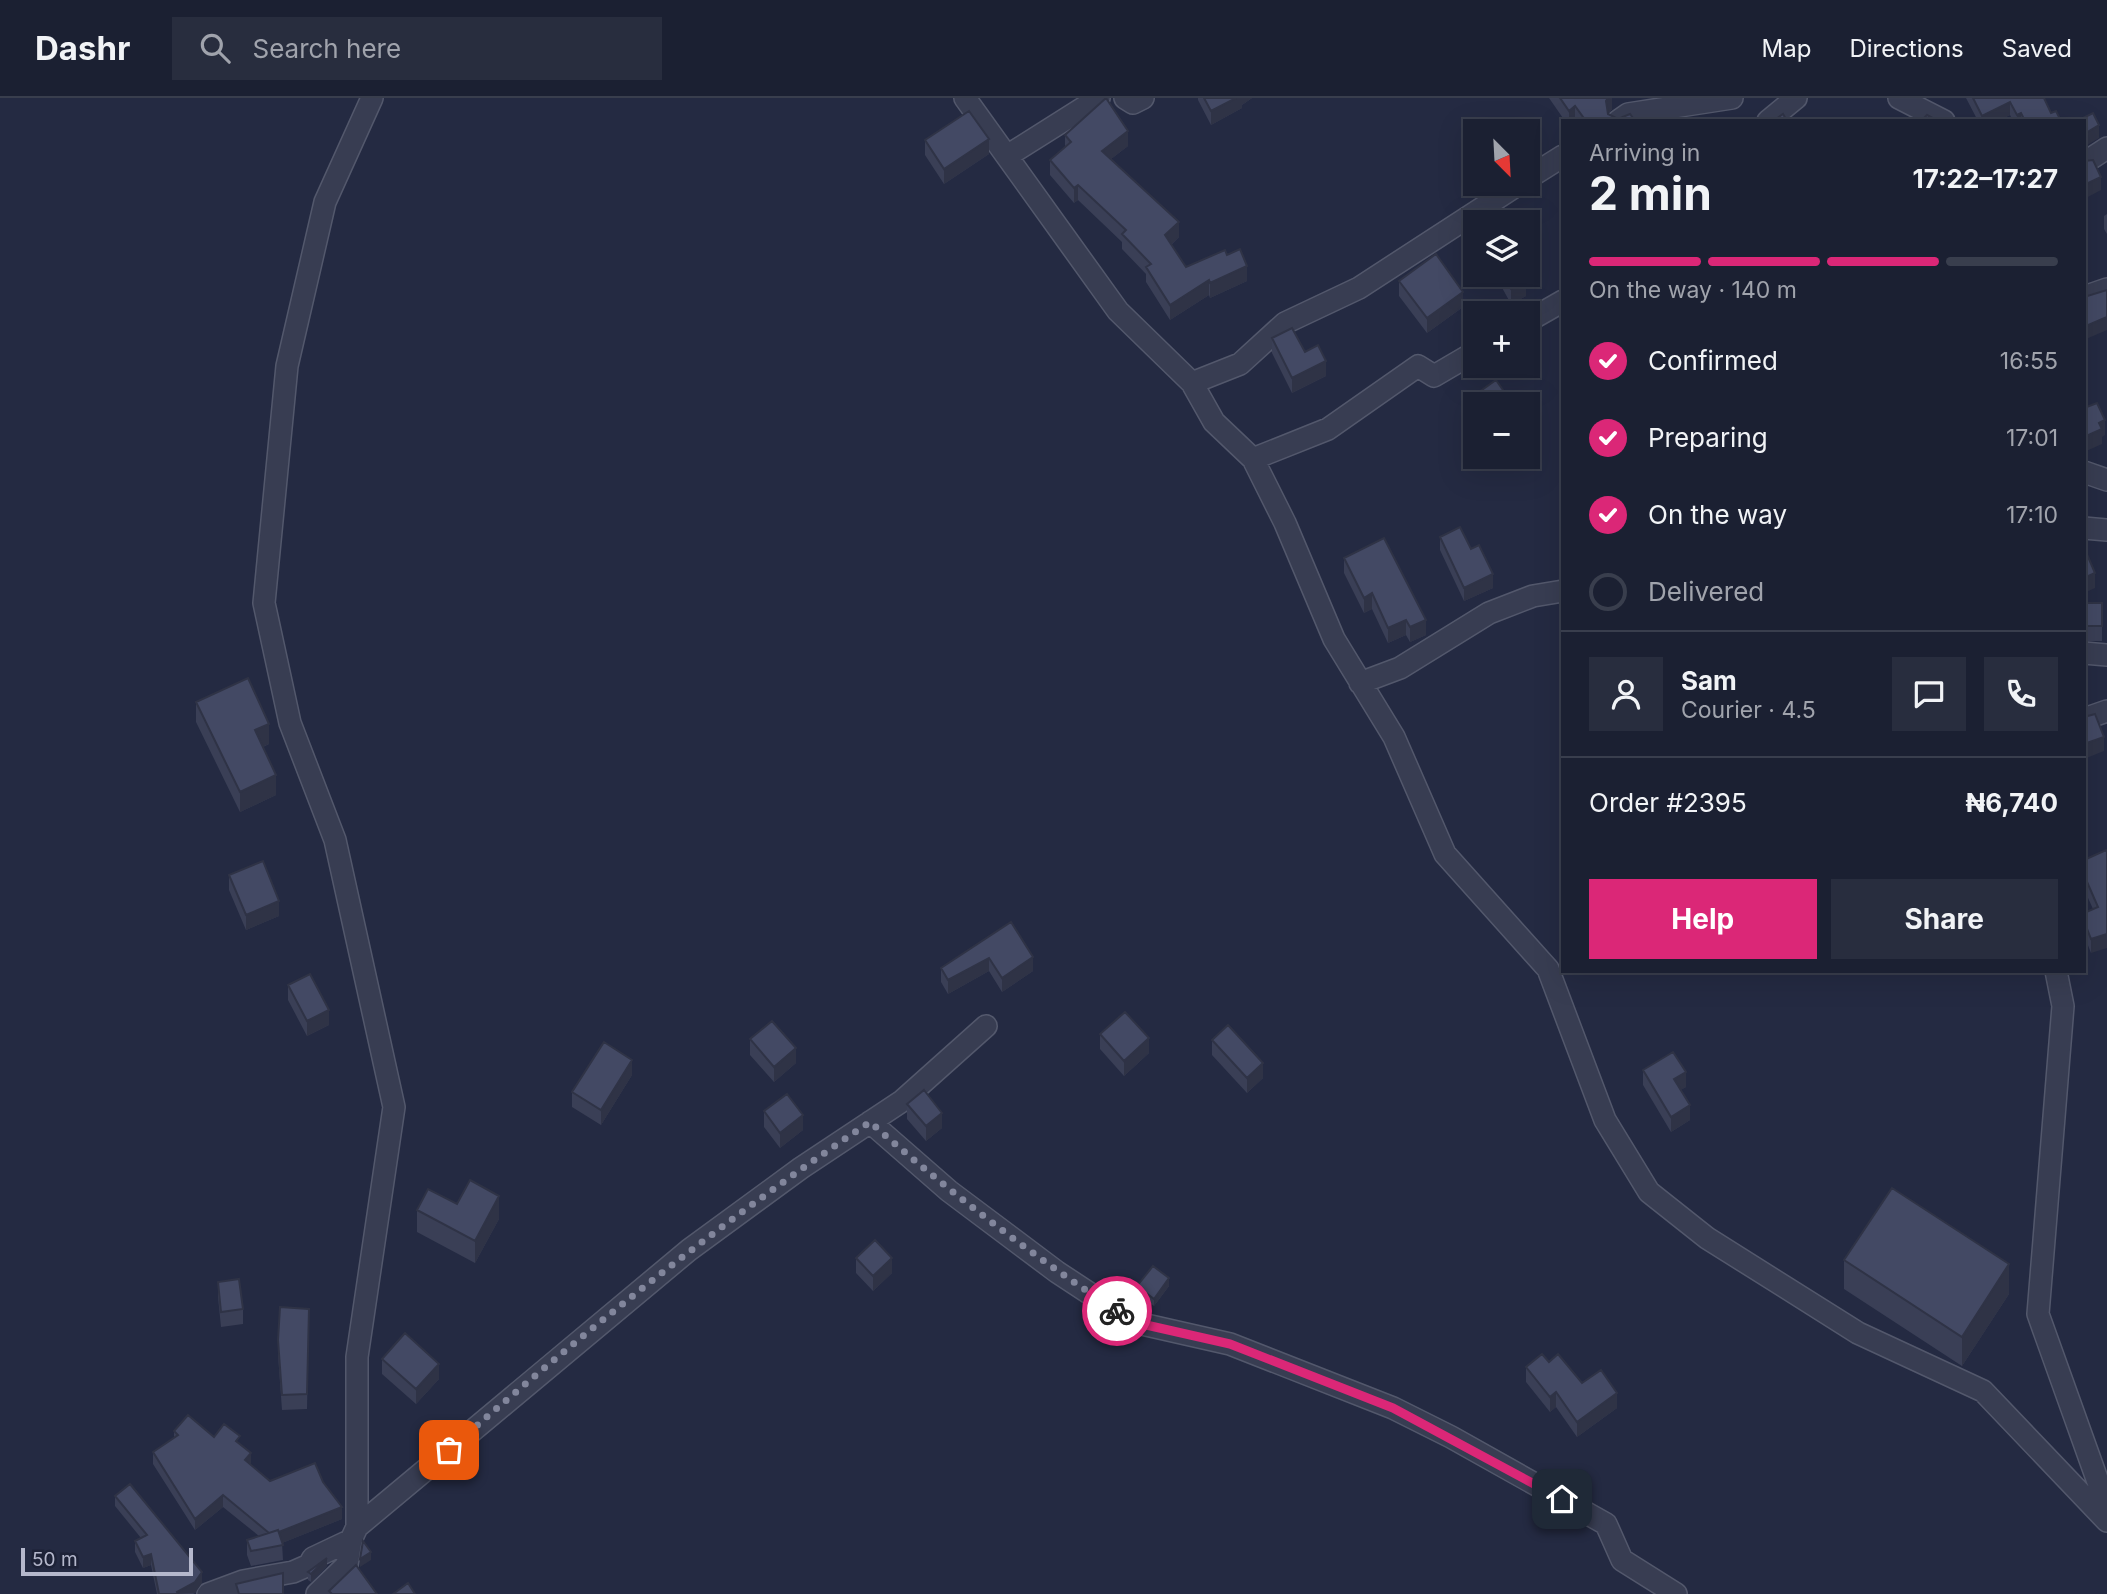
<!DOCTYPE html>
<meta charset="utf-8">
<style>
:root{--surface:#1b2032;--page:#282d3e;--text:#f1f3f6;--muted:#a0a3ac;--line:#393e4d;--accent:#db2777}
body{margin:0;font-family:Inter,sans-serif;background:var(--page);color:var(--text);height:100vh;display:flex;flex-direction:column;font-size:26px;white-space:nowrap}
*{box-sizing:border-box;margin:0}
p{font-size:23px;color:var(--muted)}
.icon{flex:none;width:38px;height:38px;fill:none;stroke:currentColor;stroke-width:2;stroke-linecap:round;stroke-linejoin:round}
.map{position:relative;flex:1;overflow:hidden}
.panel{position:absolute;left:1561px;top:21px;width:525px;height:854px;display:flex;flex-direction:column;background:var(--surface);border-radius:0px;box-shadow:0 7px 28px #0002,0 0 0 2px var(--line)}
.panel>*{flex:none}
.needle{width:46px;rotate:156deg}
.buttons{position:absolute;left:1463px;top:21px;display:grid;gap:14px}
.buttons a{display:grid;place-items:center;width:77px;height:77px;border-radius:0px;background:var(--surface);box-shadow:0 7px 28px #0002,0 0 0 2px var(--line);font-size:35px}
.scale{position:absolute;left:21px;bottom:18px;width:172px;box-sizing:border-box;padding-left:7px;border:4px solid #b5b8cc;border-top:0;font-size:19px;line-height:24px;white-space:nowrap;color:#b5b8cc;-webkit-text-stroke:5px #1d2237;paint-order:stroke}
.pin{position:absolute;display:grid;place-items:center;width:60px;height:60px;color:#fff;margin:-30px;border-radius:14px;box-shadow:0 4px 10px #0006}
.courier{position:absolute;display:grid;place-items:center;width:70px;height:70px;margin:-35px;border:5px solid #db2777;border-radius:50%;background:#fff;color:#222;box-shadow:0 2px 9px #0007}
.head em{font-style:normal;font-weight:700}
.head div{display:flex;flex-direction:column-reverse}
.head{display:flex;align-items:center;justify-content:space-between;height:119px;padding:0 28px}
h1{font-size:46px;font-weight:700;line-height:52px}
.bar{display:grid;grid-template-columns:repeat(4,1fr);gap:10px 7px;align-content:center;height:84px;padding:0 28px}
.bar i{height:9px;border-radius:5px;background:var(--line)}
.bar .on{background:var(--accent)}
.bar p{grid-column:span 4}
.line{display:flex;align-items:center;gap:18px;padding:0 28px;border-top:2px solid var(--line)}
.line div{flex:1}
.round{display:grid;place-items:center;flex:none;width:74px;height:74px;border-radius:0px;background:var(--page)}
ol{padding:0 28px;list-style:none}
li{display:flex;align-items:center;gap:21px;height:77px}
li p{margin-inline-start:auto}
li .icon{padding:7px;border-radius:50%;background:var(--accent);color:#fff;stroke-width:4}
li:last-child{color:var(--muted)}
li i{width:38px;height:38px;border:4px solid var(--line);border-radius:50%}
.action{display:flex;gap:14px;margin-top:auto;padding:14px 28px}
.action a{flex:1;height:80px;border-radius:0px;background:var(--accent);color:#fff;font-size:28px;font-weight:700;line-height:80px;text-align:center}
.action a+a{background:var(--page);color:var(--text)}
header{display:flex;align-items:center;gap:42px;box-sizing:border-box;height:98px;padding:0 35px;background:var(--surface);border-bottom:2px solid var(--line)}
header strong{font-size:33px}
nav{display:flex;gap:38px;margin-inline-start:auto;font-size:24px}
.search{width:490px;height:63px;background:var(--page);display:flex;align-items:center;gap:18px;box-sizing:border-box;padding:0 24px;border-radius:0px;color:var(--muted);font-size:26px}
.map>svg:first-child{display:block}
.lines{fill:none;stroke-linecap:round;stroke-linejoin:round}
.minor-casing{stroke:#53586c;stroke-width:24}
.minor{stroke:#383d52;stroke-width:21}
.wall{fill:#3a3f56}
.shaded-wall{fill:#2f3346}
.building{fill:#434964;stroke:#2f3346;stroke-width:2}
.done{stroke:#82869c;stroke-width:7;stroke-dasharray:0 12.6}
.route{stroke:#db2777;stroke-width:9}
</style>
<header>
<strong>Dashr</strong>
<div class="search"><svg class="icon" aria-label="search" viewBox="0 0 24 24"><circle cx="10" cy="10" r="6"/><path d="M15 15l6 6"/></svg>Search here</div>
<nav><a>Map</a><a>Directions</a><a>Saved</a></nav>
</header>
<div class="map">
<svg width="2107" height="1496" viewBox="0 0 2107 1496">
<rect width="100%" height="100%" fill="#242a42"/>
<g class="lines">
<defs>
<path id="minor" d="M 965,0 L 1118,213 L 1192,285 L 1214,324 L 1253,361 L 1285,425 L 1334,541 L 1394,639 L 1445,756 L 1548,871 L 1605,1022 L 1649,1094 L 1707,1140 L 1858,1235 L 1983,1293 L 2107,1423
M 1125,0 L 1133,5 L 1143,0
M 1899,0 L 1944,23
M 1618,23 L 1628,16 L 1732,0
M 1768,23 L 1796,0
M 1007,58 L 1099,0
M 2084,65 L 2107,50
M 1528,80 L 1563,58
M 2084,199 L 2107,191
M 1528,223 L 1563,203
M 1192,285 L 1240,266 L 1285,225 L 1359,190 L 1519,86
M 1253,361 L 1328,331 L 1418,268 L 1434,278 L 1475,254
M 2084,374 L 2107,382
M 2084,430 L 2107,432
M 2084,555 L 2107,557
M 1360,585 L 1400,570 L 1489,515 L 1533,498 L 1563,493
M 2084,621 L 2107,613
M 2056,873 L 2063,908 L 2038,1216 L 2107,1409
M 870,1024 L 949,1093 L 1057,1174 L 1133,1224 L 1230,1246 L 1393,1310 L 1451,1339 L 1606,1426 L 1622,1462 L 1676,1496
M 357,1429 L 689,1152 L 801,1070 L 902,1003 L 986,928
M 208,1496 L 243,1483 L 293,1474 L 309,1467 L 313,1460 L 351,1442
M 317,1496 L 347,1467 L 351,1442 L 357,1429 L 357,1259 L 394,1009 L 335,742 L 290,625 L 264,505 L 287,268 L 325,104 L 372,0"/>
</defs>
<!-- minor casing -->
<use href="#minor" class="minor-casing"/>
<!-- minor -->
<use href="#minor" class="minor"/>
</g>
<!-- wall -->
<path class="wall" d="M 1198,0 L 1252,0 L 1242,7 L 1242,10 L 1211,27 L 1198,2 Z
M 1549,0 L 1612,0 L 1612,11 L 1608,16 L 1618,21 L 1635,23 L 1565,23 Z
M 1966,0 L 2044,0 L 2051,15 L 2061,23 L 2013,23 L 2010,17 L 1998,23 L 1978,23 Z
M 1065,37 L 1128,48 L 1111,61 L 1179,139 L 1171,147 L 1186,169 L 1227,157 L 1247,183 L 1210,200 L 1209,197 L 1170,222 L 1146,184 L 1146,176 L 1122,151 L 1122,144 L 1078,102 L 1074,105 L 1050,77 L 1050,62 L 1065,49 Z
M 925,42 L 989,56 L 944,86 L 925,57 Z
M 2107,116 L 2107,136 L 2104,131 L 2104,118 Z
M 1495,177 L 1527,177 L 1524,179 L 1526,198 L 1511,206 Z
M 1399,183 L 1463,209 L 1427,235 L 1399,198 Z
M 2107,192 L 2086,241 L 2085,238 L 2084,199 Z
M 1272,240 L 1326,278 L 1292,295 L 1272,255 Z
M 1465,304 L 1512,306 L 1475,306 L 1475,333 L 1465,318 Z
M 1440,439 L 1471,451 L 1493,490 L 1464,503 L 1440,452 Z
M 1344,460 L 1426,537 L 1410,544 L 1406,537 L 1388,545 L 1372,511 L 1364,515 L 1344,475 Z
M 2084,505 L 2102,505 L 2102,543 L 2084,543 Z
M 196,604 L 269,646 L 263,649 L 276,697 L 240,714 L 196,624 Z
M 2107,754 L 2091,855 L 2084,837 L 2084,815 L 2093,811 L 2084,791 L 2084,762 Z
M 229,777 L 279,818 L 246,832 L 229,792 Z
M 1011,824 L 1033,873 L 1002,894 L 989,873 L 948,896 L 941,884 L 941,870 Z
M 288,887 L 329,927 L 307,938 L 288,902 Z
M 1100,936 L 1149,955 L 1124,978 L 1100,951 Z
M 750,941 L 796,965 L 774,984 L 750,957 Z
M 1212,942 L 1263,980 L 1247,995 L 1212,957 Z
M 1643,972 L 1686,989 L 1680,992 L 1690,1022 L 1671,1034 L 1643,987 Z
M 632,977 L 601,1027 L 572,1009 L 572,994 Z
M 907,1006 L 942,1030 L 926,1043 L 907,1021 Z
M 764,1013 L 803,1032 L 780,1050 L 764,1029 Z
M 457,1106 L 499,1121 L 475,1165 L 417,1134 L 417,1112 Z
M 856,1160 L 892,1175 L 873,1193 L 856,1175 Z
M 1844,1162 L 2009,1196 L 1962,1268 L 1844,1191 Z
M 218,1184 L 243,1211 L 243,1226 L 221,1229 L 218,1199 Z
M 1137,1188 L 1169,1188 L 1154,1208 L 1137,1196 Z
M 309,1211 L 307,1311 L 282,1312 L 278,1257 L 278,1242 Z
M 382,1261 L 439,1281 L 416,1306 L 382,1276 Z
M 1549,1264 L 1582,1285 L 1617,1310 L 1577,1339 L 1556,1309 L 1550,1314 L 1526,1284 L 1526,1269 Z
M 174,1333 L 214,1339 L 240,1346 L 251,1367 L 270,1383 L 323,1384 L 342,1421 L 282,1445 L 283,1462 L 251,1468 L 247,1457 L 247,1442 L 259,1438 L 223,1409 L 195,1432 L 153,1366 L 153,1354 L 174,1340 Z
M 115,1398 L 202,1485 L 195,1495 L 193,1496 L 157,1496 L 151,1467 L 143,1470 L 135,1454 L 135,1443 L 141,1440 L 115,1408 Z
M 327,1468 L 311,1484 L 308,1482 L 308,1474 Z"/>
<!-- shaded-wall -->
<path class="shaded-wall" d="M 1236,0 L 1252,0 L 1242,7 L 1242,10 L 1211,27 L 1211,13 Z
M 1608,0 L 1612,0 L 1612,11 L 1606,18 L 1606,3 Z
M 2010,4 L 2010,17 L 1998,23 L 1982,23 L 1982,18 Z
M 1575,8 L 1575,23 L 1569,23 L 1569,13 Z
M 2021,15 L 2021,23 L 2017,23 L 2017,17 Z
M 2099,27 L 2099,40 L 2084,49 L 2084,36 Z
M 1128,33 L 1128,48 L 1102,68 L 1102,53 Z
M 989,41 L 989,56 L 944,86 L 944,71 Z
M 2101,79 L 2101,92 L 2084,101 L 2084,87 Z
M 1078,87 L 1078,102 L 1074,105 L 1074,90 Z
M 1179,124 L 1179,139 L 1165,152 L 1165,137 Z
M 1247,168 L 1247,183 L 1210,200 L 1210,185 Z
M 1209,182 L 1209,197 L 1170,222 L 1170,207 Z
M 1526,183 L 1526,198 L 1511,206 L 1511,191 Z
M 1463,194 L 1463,209 L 1427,235 L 1427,220 Z
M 2107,219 L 2107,232 L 2086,241 L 2086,228 Z
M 1326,263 L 1326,278 L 1292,295 L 1292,280 Z
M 2105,322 L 2105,337 L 2102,339 L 2102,346 L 2084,354 L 2084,339 L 2099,325 Z
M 2095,475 L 2095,490 L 2084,495 L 2084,480 Z
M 1493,476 L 1493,490 L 1464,503 L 1464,490 Z
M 1372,495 L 1372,511 L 1364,515 L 1364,500 Z
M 1406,522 L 1406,537 L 1388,545 L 1388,530 Z
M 1426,522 L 1426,537 L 1410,544 L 1410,529 Z
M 2086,592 L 2086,607 L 2084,607 L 2084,593 Z
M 269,626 L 269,646 L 255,652 L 255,632 Z
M 2104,639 L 2104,653 L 2084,661 L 2084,646 Z
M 276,677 L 276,697 L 240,714 L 240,694 Z
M 279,803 L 279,818 L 246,832 L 246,817 Z
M 2107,836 L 2107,850 L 2091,855 L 2091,841 Z
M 1033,859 L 1033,873 L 1002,894 L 1002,880 Z
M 989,860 L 989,873 L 948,896 L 948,882 Z
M 329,912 L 329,927 L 307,938 L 307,923 Z
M 1149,940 L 1149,955 L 1124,978 L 1124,963 Z
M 796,950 L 796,965 L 774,984 L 774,969 Z
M 632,962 L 632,977 L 601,1027 L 601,1012 Z
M 1263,965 L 1263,980 L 1247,995 L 1247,980 Z
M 1686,974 L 1686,989 L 1674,996 L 1674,981 Z
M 1690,1007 L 1690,1022 L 1671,1034 L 1671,1019 Z
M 942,1015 L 942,1030 L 926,1043 L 926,1028 Z
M 803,1017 L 803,1032 L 780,1050 L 780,1035 Z
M 499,1098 L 499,1121 L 475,1165 L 475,1143 Z
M 892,1160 L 892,1175 L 873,1193 L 873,1178 Z
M 2009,1166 L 2009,1196 L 1962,1268 L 1962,1239 Z
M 1169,1180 L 1169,1188 L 1154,1208 L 1154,1201 Z
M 439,1266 L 439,1281 L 416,1306 L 416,1291 Z
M 1556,1294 L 1556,1309 L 1550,1314 L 1550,1299 Z
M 1617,1295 L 1617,1310 L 1577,1339 L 1577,1324 Z
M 251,1355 L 251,1367 L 245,1362 Z
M 223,1397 L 223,1409 L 195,1432 L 195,1421 Z
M 342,1409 L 342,1421 L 272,1449 L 272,1437 Z
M 371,1454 L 371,1462 L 360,1469 L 360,1461 Z
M 151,1456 L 151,1467 L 143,1470 L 143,1459 Z
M 327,1460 L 327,1468 L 311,1484 L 311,1476 Z
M 202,1474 L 202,1485 L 195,1495 L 177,1496 L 177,1494 Z"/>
<!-- building -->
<path class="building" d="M 1106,0 L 1128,33 L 1102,53 L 1179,124 L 1165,137 L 1186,169 L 1225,152 L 1227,157 L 1240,151 L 1247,168 L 1210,185 L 1209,182 L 1170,207 L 1146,169 L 1151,166 L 1122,136 L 1126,132 L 1078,87 L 1074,90 L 1050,62 L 1071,44 L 1065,37 Z
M 1204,0 L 1236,0 L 1211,13 Z
M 1560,0 L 1608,0 L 1606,3 L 1608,16 L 1618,21 L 1630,16 L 1635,23 L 1586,23 L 1575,8 L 1569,13 Z
M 1973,0 L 2044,0 L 2051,15 L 2056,13 L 2061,23 L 2025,23 L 2021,15 L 2017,17 L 2010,4 L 1982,18 Z
M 969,13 L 989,41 L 944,71 L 925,42 Z
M 2093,15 L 2099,27 L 2084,36 L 2084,23 L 2077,23 Z
M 1783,16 L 1787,23 L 1773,23 Z
M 1927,17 L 1938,23 L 1921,23 Z
M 2093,62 L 2101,79 L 2084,87 L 2084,63 Z
M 1436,156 L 1463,194 L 1427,220 L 1399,183 Z
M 1503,177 L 1523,177 L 1526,183 L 1511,191 Z
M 2107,192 L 2107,219 L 2086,228 L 2084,225 L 2084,199 Z
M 1292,230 L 1305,254 L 1318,247 L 1326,263 L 1292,280 L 1272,240 Z
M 1496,282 L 1512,305 L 1510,306 L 1475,306 L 1475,319 L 1465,304 Z
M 2097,305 L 2105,322 L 2099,325 L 2102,331 L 2084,339 L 2084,310 Z
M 1460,429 L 1471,451 L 1479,447 L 1493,476 L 1464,490 L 1440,439 Z
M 1384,440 L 1426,522 L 1410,529 L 1406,522 L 1388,530 L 1372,495 L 1364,500 L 1344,460 Z
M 2086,454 L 2095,475 L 2084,480 L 2084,455 Z
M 2084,505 L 2102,505 L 2102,528 L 2084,528 Z
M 248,580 L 269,626 L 255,632 L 276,677 L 240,694 L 196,604 Z
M 2095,616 L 2104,639 L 2084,646 L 2084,619 Z
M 2106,752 L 2107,754 L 2107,836 L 2091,841 L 2084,823 L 2084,815 L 2098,809 L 2084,777 L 2084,762 Z
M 263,763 L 279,803 L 246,817 L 229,777 Z
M 1011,824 L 1033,859 L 1002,880 L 989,860 L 948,882 L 941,870 Z
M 310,876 L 329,912 L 307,923 L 288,887 Z
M 1125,914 L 1149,940 L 1124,963 L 1100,936 Z
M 772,923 L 796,950 L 774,969 L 750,941 Z
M 1228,927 L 1263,965 L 1247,980 L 1212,942 Z
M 604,944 L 632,962 L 601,1012 L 572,994 Z
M 1673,954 L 1686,974 L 1674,981 L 1690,1007 L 1671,1019 L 1643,972 Z
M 924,992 L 942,1015 L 926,1028 L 907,1006 Z
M 787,996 L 803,1017 L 780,1035 L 764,1013 Z
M 470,1082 L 499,1098 L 475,1143 L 417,1112 L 428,1091 L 457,1106 Z
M 1892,1090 L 2009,1166 L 1962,1239 L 1844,1162 Z
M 875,1142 L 892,1160 L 873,1178 L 856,1160 Z
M 1153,1168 L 1169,1180 L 1154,1201 L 1137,1188 Z
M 239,1181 L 243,1211 L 221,1214 L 218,1184 Z
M 280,1209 L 309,1211 L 307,1296 L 282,1297 L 278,1242 Z
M 405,1235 L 439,1266 L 416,1291 L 382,1261 Z
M 1542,1256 L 1549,1264 L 1558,1256 L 1582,1285 L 1601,1272 L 1617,1295 L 1577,1324 L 1556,1294 L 1550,1299 L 1526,1269 Z
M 188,1317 L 214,1339 L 224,1326 L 240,1338 L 236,1343 L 251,1355 L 245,1362 L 270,1383 L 315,1365 L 323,1384 L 342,1409 L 279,1434 L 278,1432 L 269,1435 L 223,1397 L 195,1421 L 153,1354 L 178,1337 L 174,1333 Z
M 130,1386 L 202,1474 L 195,1484 L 177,1494 L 178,1496 L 159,1496 L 151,1456 L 143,1459 L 135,1443 L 147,1437 L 115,1398 Z
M 278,1432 L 283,1447 L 251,1453 L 247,1442 Z
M 363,1443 L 371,1454 L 360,1461 Z
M 327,1460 L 311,1476 L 308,1474 Z
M 356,1467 L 377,1496 L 332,1496 L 329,1493 Z
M 283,1475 L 283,1496 L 239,1496 L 236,1486 Z
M 408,1485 L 415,1496 L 393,1496 Z"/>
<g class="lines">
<!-- done -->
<path class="done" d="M 449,1352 C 583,1234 722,1123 870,1024 C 948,1093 1030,1156 1117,1213"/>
<!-- route -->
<path class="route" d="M 1117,1213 L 1133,1224 L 1230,1246 L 1393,1310 L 1562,1401"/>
</g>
</svg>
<div class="buttons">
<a><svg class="needle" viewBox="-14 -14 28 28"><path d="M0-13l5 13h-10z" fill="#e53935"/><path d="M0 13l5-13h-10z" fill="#a0a3ac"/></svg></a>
<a><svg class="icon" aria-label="layers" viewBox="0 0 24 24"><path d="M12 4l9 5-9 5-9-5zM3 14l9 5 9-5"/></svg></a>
<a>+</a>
<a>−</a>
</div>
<div class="scale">50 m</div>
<div class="pin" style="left:449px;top:1352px;background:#ea580c"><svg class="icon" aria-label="bag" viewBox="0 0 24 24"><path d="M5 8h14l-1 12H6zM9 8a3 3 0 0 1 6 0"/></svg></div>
<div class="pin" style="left:1562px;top:1401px;background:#1f2937"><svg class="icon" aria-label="home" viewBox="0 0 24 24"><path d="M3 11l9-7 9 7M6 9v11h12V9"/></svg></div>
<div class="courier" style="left:1117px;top:1213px"><svg class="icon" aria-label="bike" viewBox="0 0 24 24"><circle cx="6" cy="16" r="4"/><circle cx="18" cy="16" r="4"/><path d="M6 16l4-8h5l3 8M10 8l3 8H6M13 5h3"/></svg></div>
<section class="panel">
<div class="head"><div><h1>2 min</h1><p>Arriving in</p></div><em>17:22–17:27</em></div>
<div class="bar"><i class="on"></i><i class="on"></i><i class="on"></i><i></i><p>On the way · 140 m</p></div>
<ol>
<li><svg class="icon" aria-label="check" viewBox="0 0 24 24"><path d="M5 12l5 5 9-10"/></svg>Confirmed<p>16:55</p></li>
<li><svg class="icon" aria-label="check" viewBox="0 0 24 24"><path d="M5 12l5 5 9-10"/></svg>Preparing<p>17:01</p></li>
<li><svg class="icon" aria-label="check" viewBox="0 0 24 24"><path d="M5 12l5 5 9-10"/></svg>On the way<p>17:10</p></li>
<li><i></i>Delivered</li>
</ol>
<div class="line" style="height:126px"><a class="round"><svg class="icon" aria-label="person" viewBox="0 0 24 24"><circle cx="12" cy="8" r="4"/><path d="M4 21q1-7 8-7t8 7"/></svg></a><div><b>Sam</b><p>Courier · 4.5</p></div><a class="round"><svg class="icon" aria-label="chat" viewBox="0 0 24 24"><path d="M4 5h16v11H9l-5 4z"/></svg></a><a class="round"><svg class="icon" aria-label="phone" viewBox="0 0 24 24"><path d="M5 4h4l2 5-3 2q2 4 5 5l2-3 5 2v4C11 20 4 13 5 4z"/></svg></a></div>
<div class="line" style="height:91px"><div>Order #2395</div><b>₦6,740</b></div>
<div class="action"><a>Help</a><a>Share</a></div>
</section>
</div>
